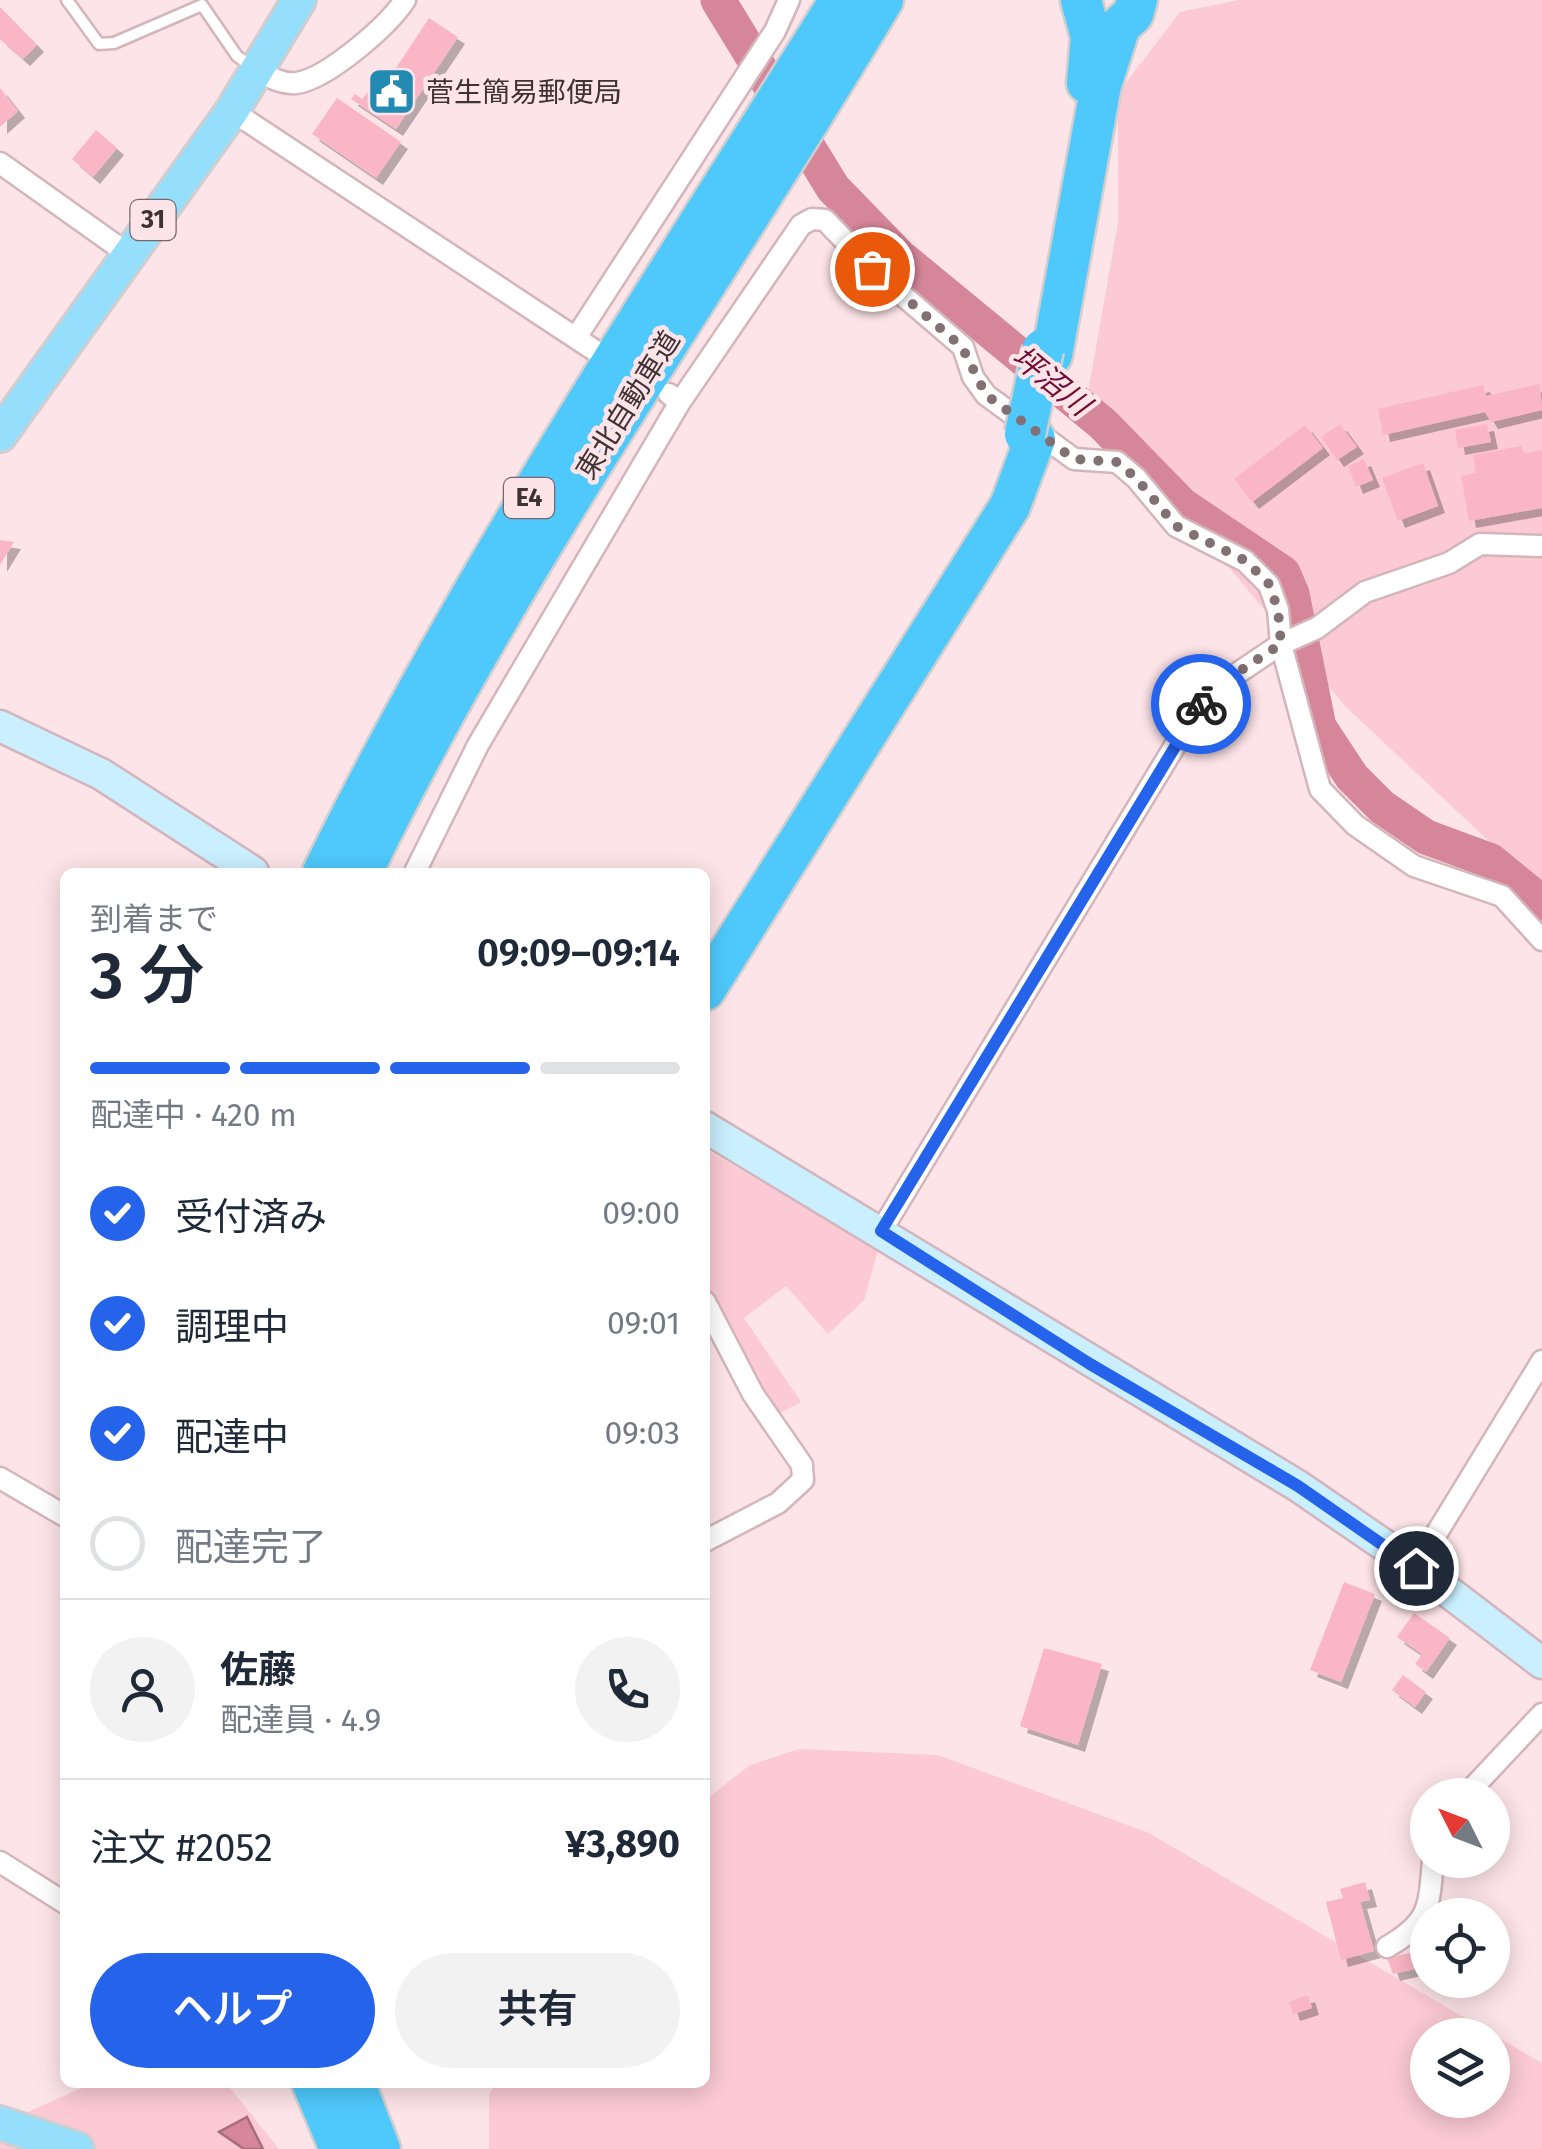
<!DOCTYPE html>
<html lang="ja">
<meta charset="utf-8">
<style>
:root{--surface:#fff;--page:#f2f2f3;--text:#1f2937;--muted:#747a83;--line:#e0e1e3;--accent:#2563eb}
body{margin:0;font-family:"Fira Sans","Noto Sans JP",sans-serif;background:var(--page);color:var(--text);height:100vh;display:flex;flex-direction:column;font-size:38px;white-space:nowrap}
*{box-sizing:border-box;margin:0}
p{font-size:32px;color:var(--muted)}
.icon{flex:none;width:55px;height:55px;fill:none;stroke:currentColor;stroke-width:2;stroke-linecap:round;stroke-linejoin:round}
.map{position:relative;flex:1;overflow:hidden}
.details{position:absolute;left:60px;top:868px;width:650px;height:1220px;display:flex;flex-direction:column;background:var(--surface);border-radius:15px;box-shadow:0 5px 25px #0003}
.details>*{flex:none}
.needle{width:65px;rotate:312deg}
.buttons{position:absolute;left:1410px;top:1778px;display:grid;gap:20px}
.buttons a{display:grid;place-items:center;width:100px;height:100px;border-radius:50%;background:var(--surface);box-shadow:0 5px 25px #0003;font-size:50px}
.pin{position:absolute;display:grid;place-items:center;width:85px;height:85px;color:#fff;margin:-42px;border:5px solid #fff;border-radius:50%;box-shadow:0 2px 10px #0007}
.courier{position:absolute;display:grid;place-items:center;width:100px;height:100px;margin:-50px;border:8px solid #2563eb;border-radius:50%;background:#fff;color:#222;box-shadow:0 2px 12px #0007}
.headline em{font-style:normal;font-weight:600}
.headline div{display:flex;flex-direction:column-reverse}
.headline{display:flex;align-items:center;justify-content:space-between;height:170px;padding:0 30px}
h1{font-size:65px;font-weight:600;line-height:75px}
.bar{display:grid;grid-template-columns:repeat(4,1fr);gap:15px 10px;align-content:center;height:120px;padding:0 30px}
.bar i{height:12px;border-radius:8px;background:var(--line)}
.bar .on{background:var(--accent)}
.bar p{grid-column:span 4}
.line{display:flex;align-items:center;gap:25px;padding:0 30px;border-top:2px solid var(--line)}
.line div{flex:1}
.round{display:grid;place-items:center;flex:none;width:105px;height:105px;border-radius:52px;background:var(--page)}
ol{padding:0 30px;list-style:none}
li{display:flex;align-items:center;gap:30px;height:110px}
li p{margin-inline-start:auto}
li .icon{padding:10px;border-radius:50%;background:var(--accent);color:#fff;stroke-width:4}
li:last-child{color:var(--muted)}
li i{width:55px;height:55px;border:5px solid var(--line);border-radius:50%}
.cta{display:flex;gap:20px;margin-top:auto;padding:20px 30px}
.cta a{flex:1;height:115px;border-radius:60px;background:var(--accent);color:#fff;font-size:40px;font-weight:600;line-height:115px;text-align:center}
.cta a+a{background:var(--page);color:var(--text)}
.map>svg:first-child{display:block}
.green{fill:#fbcad4;fill-rule:evenodd}
.water{fill:#d68699;stroke:#a86d7b;stroke-width:2.5}
.lines{fill:none;stroke-linecap:round;stroke-linejoin:round}
.river{stroke:#d68699;stroke-width:35}
.building{fill:#fab6c4;filter:url(#shadow)}
.lane-casing{stroke:#d3b5bb;stroke-width:15}
.street-casing{stroke:#d3b5bb;stroke-width:25}
.secondary-casing{stroke:#d3b5bb;stroke-width:35}
.primary-casing{stroke:#d1cecf;stroke-width:38}
.highway-casing{stroke:#d1cecf;stroke-width:45}
.lane{stroke:#fff;stroke-width:10}
.street{stroke:#fff;stroke-width:20}
.secondary{stroke:#caeffe;stroke-width:30}
.primary{stroke:#95dffd;stroke-width:32}
.highway{stroke:#4fc9fc;stroke-width:40}
.highway-bridge-casing{stroke:#d1cecf;stroke-width:45;stroke-linecap:butt}
.highway-bridge{stroke:#4fc9fc;stroke-width:40}
.done{stroke:#817074;stroke-width:10;stroke-dasharray:0 18}
.route{stroke:#2563eb;stroke-width:12}
.labels{text-anchor:middle;dominant-baseline:central;stroke-width:9;stroke-linejoin:round;paint-order:stroke}
.shield{fill:#fde4e8;stroke:#77676b;stroke-width:2.5}
.shield-label{font-size:25px;font-weight:bold;fill:#3e3235}
.poi-label{font-size:28px;fill:#3e3235;stroke:#fde4e8;text-anchor:start}
.street-label{font-size:28px;fill:#3e3235;stroke:#fde4e8}
.water-label{font-size:30px;font-style:italic;fill:#6e0c33;stroke:#fde4e8}
</style>
<div class="map">
<svg width="1542" height="2149" viewBox="0 0 1542 2149">
<defs>
<filter id="shadow"><feDropShadow dx="7" dy="7" stdDeviation="0" flood-color="#0004"/></filter>
</defs>
<rect width="100%" height="100%" fill="#fde4e8"/>
<!-- green -->
<path class="green" d="M 1239,0 L 1542,0 L 1542,891 L 1345,706 L 1087,398 L 1118,223 L 1118,93 L 1180,12 Z
M 707,1150 L 878,1250 L 864,1300 L 828,1334 L 786,1286 L 744,1318 L 801,1402 L 776,1415 L 705,1287 Z
M 799,1749 L 938,1755 L 1149,1833 L 1542,2063 L 1542,2149 L 489,2149 L 489,2094 L 496,2083 L 705,2082 L 705,1800 L 750,1765 ZM 1428,2035 L 1492,2035 L 1492,2100 L 1428,2100 Z
M 95,2082 L 220,2083 L 231,2089 L 279,2149 L 0,2149 L 0,2134 L 28,2112 Z"/>
<!-- water -->
<path class="water" d="M 247,2117 L 263,2149 L 244,2149 L 219,2132 Z"/>
<g class="lines">
<!-- river -->
<path class="river" d="M 718,0 L 833,188 L 899,256 L 1103,424 L 1182,505 L 1283,573 L 1292,594 L 1319,727 L 1352,777 L 1382,807 L 1426,837 L 1491,861 L 1542,903"/>
</g>
<!-- building -->
<path class="building" d="M 0,7 L 37,45 L 23,59 L 0,39 Z
M 429,18 L 458,37 L 396,129 L 351,99 L 355,94 L 362,99 L 389,68 L 394,71 Z
M 0,88 L 18,111 L 0,127 Z
M 337,98 L 401,142 L 376,178 L 312,134 Z
M 96,130 L 117,148 L 93,177 L 72,159 Z
M 1540,384 L 1542,410 L 1491,422 L 1485,412 L 1383,435 L 1378,409 L 1483,385 L 1486,396 Z
M 1340,424 L 1357,447 L 1337,460 L 1321,437 Z
M 1487,424 L 1491,442 L 1458,448 L 1455,430 Z
M 1305,425 L 1323,448 L 1252,502 L 1234,479 Z
M 1521,446 L 1525,453 L 1542,450 L 1542,508 L 1469,521 L 1461,476 L 1476,473 L 1473,455 Z
M 1364,459 L 1373,480 L 1356,487 L 1348,466 Z
M 1423,463 L 1438,506 L 1398,521 L 1382,478 Z
M 0,540 L 14,542 L 0,565 Z
M 1344,1582 L 1375,1594 L 1341,1682 L 1310,1670 Z
M 1414,1613 L 1450,1638 L 1426,1672 L 1415,1664 L 1422,1654 L 1397,1637 Z
M 1044,1648 L 1102,1664 L 1078,1745 L 1020,1726 Z
M 1403,1675 L 1426,1692 L 1415,1707 L 1392,1690 Z
M 1365,1882 L 1370,1900 L 1360,1902 L 1374,1951 L 1341,1960 L 1326,1902 L 1343,1898 L 1340,1889 Z
M 1410,1953 L 1414,1969 L 1393,1974 L 1387,1958 Z
M 1308,1995 L 1312,2008 L 1293,2014 L 1289,2002 Z"/>
<g class="lines">
<defs>
<path id="lane" d="M 67,0 L 99,44 L 114,43 L 202,5 L 237,56 L 255,69"/>
<path id="street" d="M 258,71 C 270,77 283,85 297,83 C 328,78 388,26 405,0
M 232,111 L 594,350
M 0,163 L 128,254
M 577,336 L 775,31 L 789,0
M 669,394 L 680,402 L 801,225 L 812,219 L 825,220 L 872,269 L 963,347 L 973,377 L 986,395 L 1074,459 L 1117,462 L 1136,478 L 1176,526 L 1245,561 L 1269,585 L 1278,610 L 1281,644 L 1320,789 L 1355,825 L 1414,866 L 1502,896 L 1542,940
M 415,872 L 478,745 L 680,402
M 881,1231 L 1199,706 L 1220,685 L 1281,644 L 1317,628 L 1365,592 L 1449,563 L 1480,544 L 1542,546
M 705,1302 L 753,1394 L 802,1465 L 803,1480 L 778,1503 L 705,1541
M 0,1478 L 65,1516
M 1416,1567 L 1542,1361
M 1466,1795 L 1542,1714
M 0,1862 L 65,1903
M 1387,1947 C 1430,1922 1429,1908 1433,1860"/>
<path id="secondary" d="M 0,726 L 101,774 L 253,872
M 705,1127 L 1298,1486 L 1416,1567 L 1542,1663"/>
<path id="primary" d="M 0,435 L 232,111 L 299,0
M 0,2123 L 77,2149"/>
<path id="highway" d="M 1081,0 L 1091,37 L 1087,83
M 1052,355 L 1101,85 L 1120,26 L 1133,14 L 1137,0
M 323,872 C 472,569 661,286 840,0
M 362,872 C 510,566 709,291 883,0
M 705,990 L 1010,506 L 1035,439
M 312,2082 L 340,2149
M 354,2082 L 380,2149"/>
</defs>
<!-- lane casing -->
<use href="#lane" class="lane-casing"/>
<!-- street casing -->
<use href="#street" class="street-casing"/>
<!-- secondary casing -->
<use href="#secondary" class="secondary-casing"/>
<!-- primary casing -->
<use href="#primary" class="primary-casing"/>
<!-- highway casing -->
<use href="#highway" class="highway-casing"/>
<!-- lane -->
<use href="#lane" class="lane"/>
<!-- street -->
<use href="#street" class="street"/>
<!-- secondary -->
<use href="#secondary" class="secondary"/>
<!-- primary -->
<use href="#primary" class="primary"/>
<!-- highway -->
<use href="#highway" class="highway"/>
<defs>
<path id="highway-bridge" d="M 1025,434 L 1043,349"/>
</defs>
<!-- highway-bridge casing -->
<use href="#highway-bridge" class="highway-bridge-casing"/>
<!-- highway-bridge -->
<use href="#highway-bridge" class="highway-bridge"/>
</g>
<g class="lines">
<!-- done -->
<path class="done" d="M 872,269 L 962,347 L 986,395 L 1074,459 L 1117,462 L 1136,478 L 1176,526 L 1246,561 L 1269,584 L 1278,610 L 1281,644 L 1220,684 L 1201,704"/>
<!-- route -->
<path class="route" d="M 1201,704 L 881,1231 L 1090,1364 L 1298,1486 L 1416,1568"/>
</g>
<!-- icons -->
<defs>
<symbol id="civic-square" viewBox="-11 -11 22 22"><rect x="-9" y="-9" width="18" height="18" rx="4" fill="#238ab2" stroke="#fde4e8"/><path d="M-.6-6.5H3V-4.5H.6V-3L4-1V1h2V6H-6V1h2V-1L-.6-3ZM-1.2 2.5V6h2.4V2.5Z" fill="#fff"/></symbol>
</defs>
<g fill-rule="evenodd">
<use href="#civic-square" x="364" y="64" width="55" height="55"/>
</g>
<g class="labels">
<!-- shield labels -->
<g class="shield">
<rect x="130.5" y="200" width="45" height="40" rx="8"/>
<rect x="504" y="478" width="50" height="40" rx="8"/>
</g>
<g class="shield-label">
<text x="153" y="220">31</text>
<text x="529" y="498">E4</text>
</g>
<!-- poi labels -->
<g class="poi-label">
<text x="426" y="92">菅生簡易郵便局</text>
</g>
<!-- street labels -->
<g class="street-label">
<text transform="translate(628 405) rotate(-58)">東北自動車道</text>
</g>
<!-- water labels -->
<g class="water-label">
<text transform="translate(1051 381) rotate(39)">坪沼川</text>
</g>
</g>
</svg>
<div class="buttons">
<a><svg class="needle" viewBox="-14 -14 28 28"><path d="M0-13l5 13h-10z" fill="#e53935"/><path d="M0 13l5-13h-10z" fill="#747a83"/></svg></a>
<a><svg class="icon" aria-label="locate" viewBox="0 0 24 24"><circle cx="12" cy="12" r="6"/><path d="M12 2v4M12 18v4M2 12h4M18 12h4"/></svg></a>
<a><svg class="icon" aria-label="layers" viewBox="0 0 24 24"><path d="M12 4l9 5-9 5-9-5zM3 14l9 5 9-5"/></svg></a>
</div>
<div class="pin" style="left:872px;top:269px;background:#ea580c"><svg class="icon" aria-label="bag" viewBox="0 0 24 24"><path d="M5 8h14l-1 12H6zM9 8a3 3 0 0 1 6 0"/></svg></div>
<div class="pin" style="left:1416px;top:1568px;background:#1f2937"><svg class="icon" aria-label="home" viewBox="0 0 24 24"><path d="M3 11l9-7 9 7M6 9v11h12V9"/></svg></div>
<div class="courier" style="left:1201px;top:704px"><svg class="icon" aria-label="bike" viewBox="0 0 24 24"><circle cx="6" cy="16" r="4"/><circle cx="18" cy="16" r="4"/><path d="M6 16l4-8h5l3 8M10 8l3 8H6M13 5h3"/></svg></div>
<section class="details">
<div class="headline"><div><h1>3 分</h1><p>到着まで</p></div><em>09:09–09:14</em></div>
<div class="bar"><i class="on"></i><i class="on"></i><i class="on"></i><i></i><p>配達中 · 420 m</p></div>
<ol>
<li><svg class="icon" aria-label="check" viewBox="0 0 24 24"><path d="M5 12l5 5 9-10"/></svg>受付済み<p>09:00</p></li>
<li><svg class="icon" aria-label="check" viewBox="0 0 24 24"><path d="M5 12l5 5 9-10"/></svg>調理中<p>09:01</p></li>
<li><svg class="icon" aria-label="check" viewBox="0 0 24 24"><path d="M5 12l5 5 9-10"/></svg>配達中<p>09:03</p></li>
<li><i></i>配達完了</li>
</ol>
<div class="line" style="height:180px"><a class="round"><svg class="icon" aria-label="person" viewBox="0 0 24 24"><circle cx="12" cy="8" r="4"/><path d="M4 21q1-7 8-7t8 7"/></svg></a><div><b>佐藤</b><p>配達員 · 4.9</p></div><a class="round"><svg class="icon" aria-label="phone" viewBox="0 0 24 24"><path d="M5 4h4l2 5-3 2q2 4 5 5l2-3 5 2v4C11 20 4 13 5 4z"/></svg></a></div>
<div class="line" style="height:130px"><div>注文 #2052</div><b>¥3,890</b></div>
<div class="cta"><a>ヘルプ</a><a>共有</a></div>
</section>
</div>
